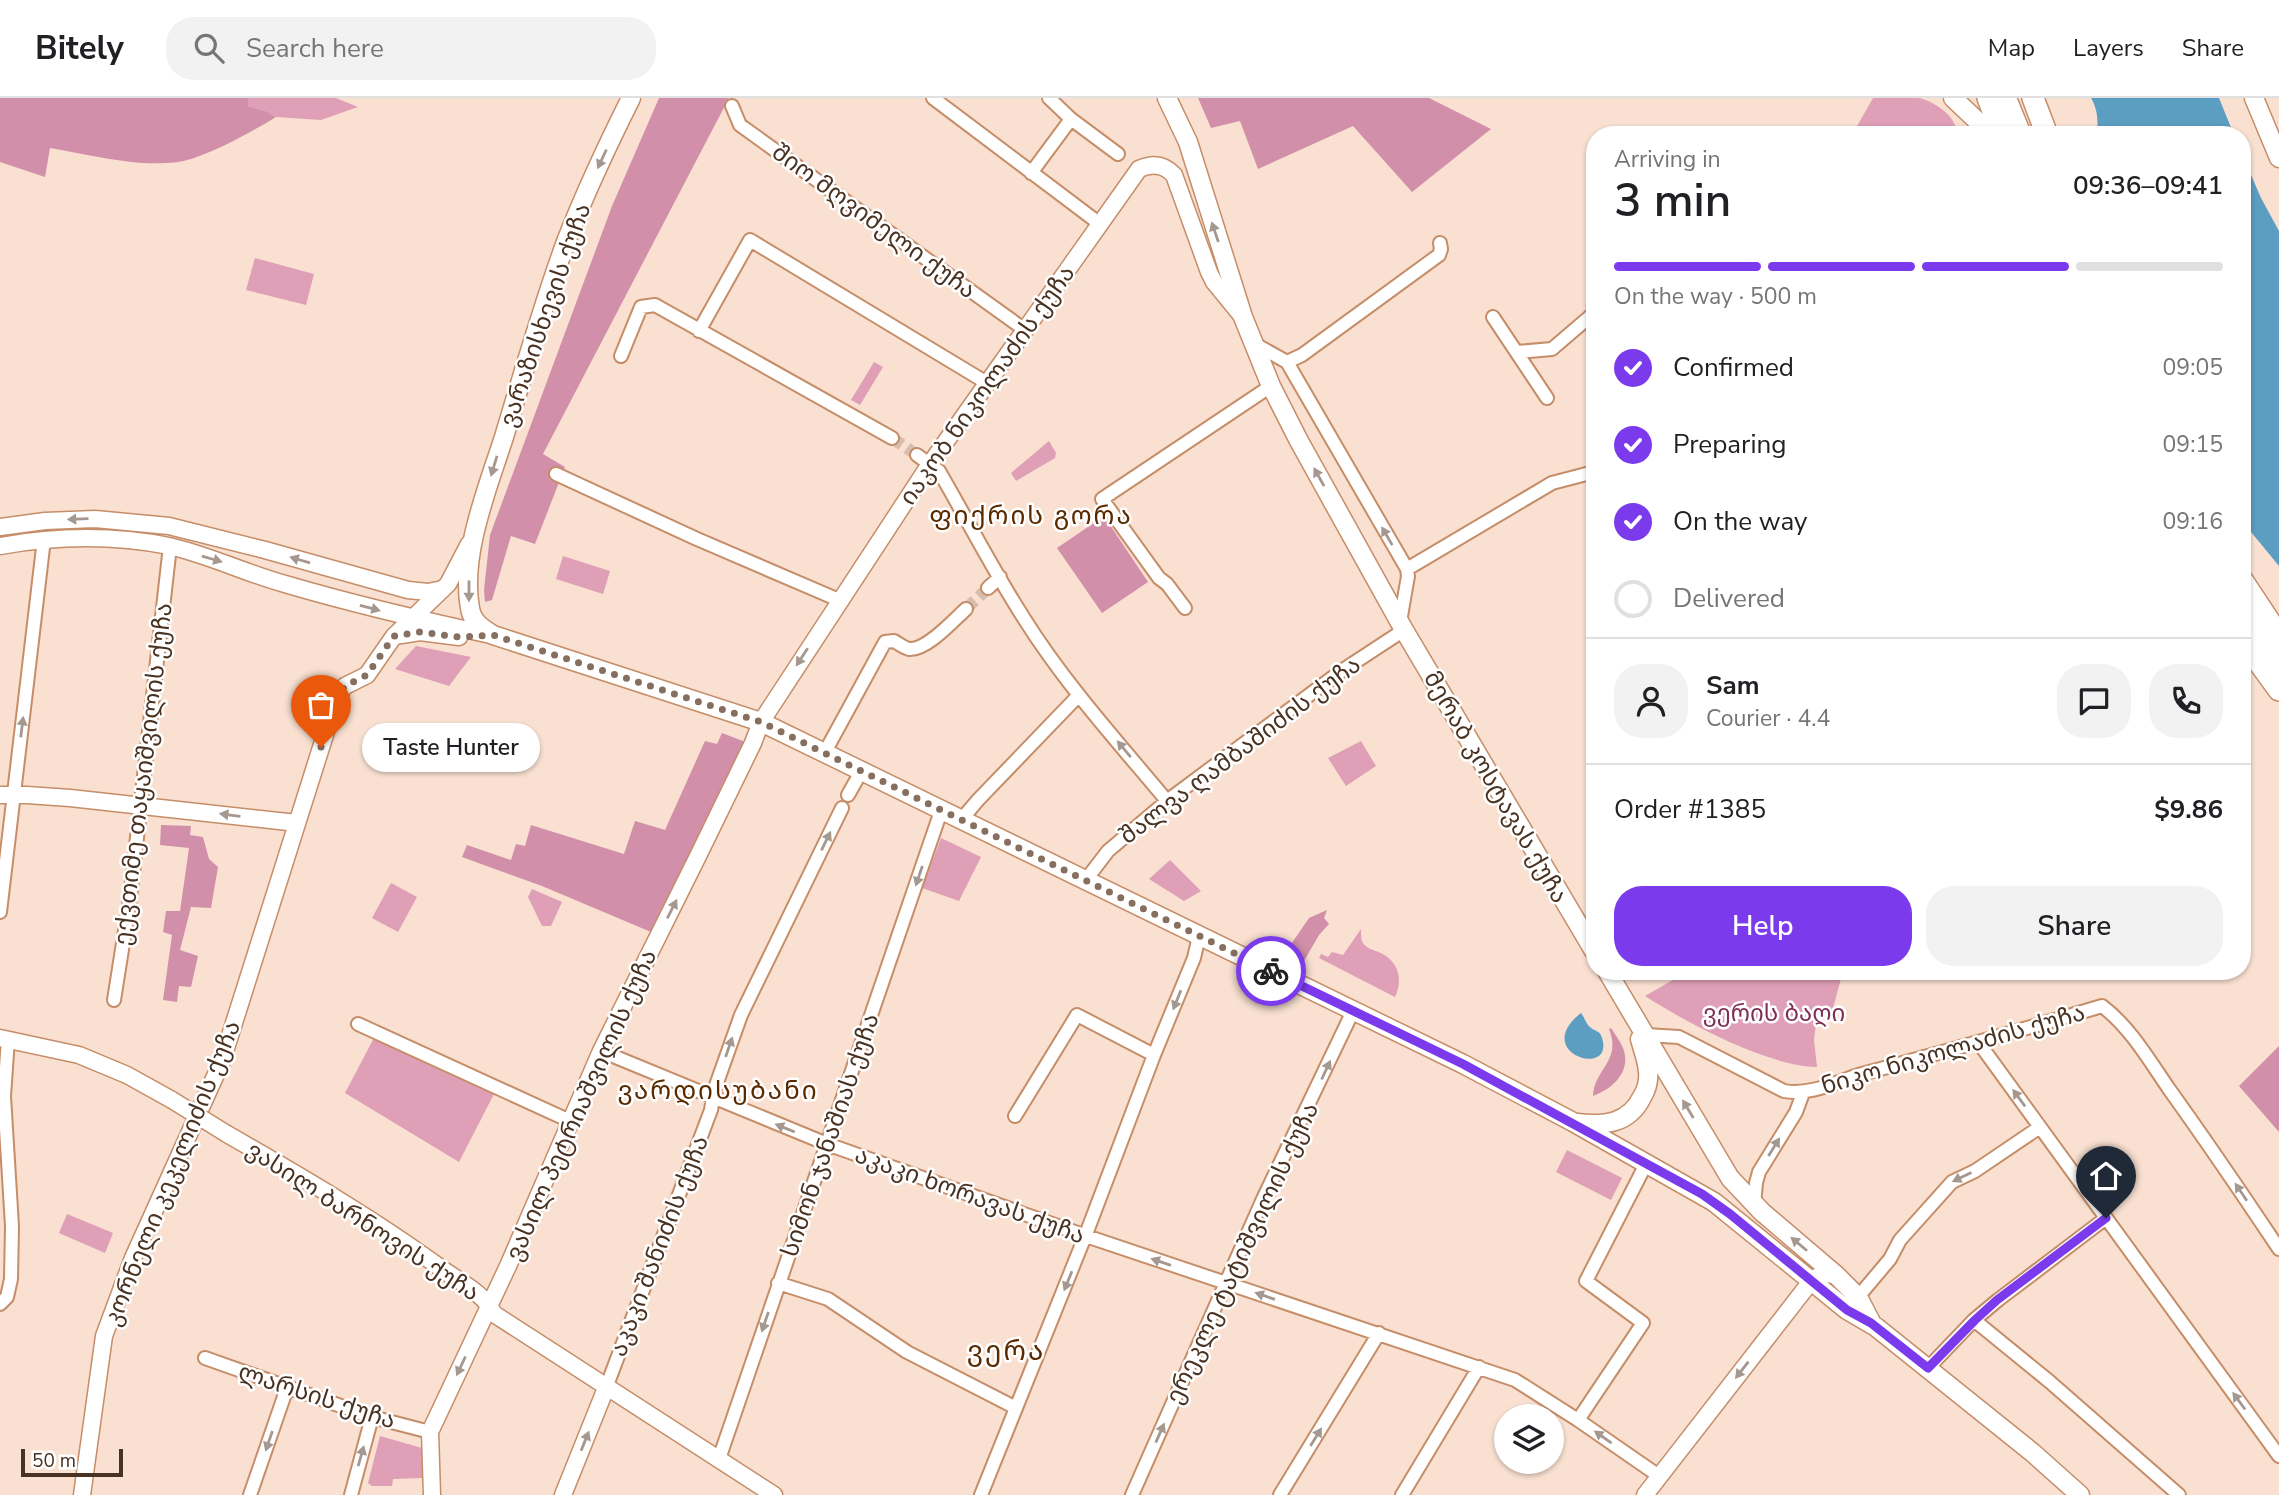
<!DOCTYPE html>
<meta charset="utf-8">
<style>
:root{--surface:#fff;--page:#f2f2f2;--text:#202124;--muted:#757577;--line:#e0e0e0;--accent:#7c3aed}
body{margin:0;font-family:"Nunito Sans","Noto Sans Georgian",sans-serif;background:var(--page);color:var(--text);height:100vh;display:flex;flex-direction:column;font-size:26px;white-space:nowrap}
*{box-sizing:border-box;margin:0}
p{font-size:23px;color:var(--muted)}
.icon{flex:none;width:38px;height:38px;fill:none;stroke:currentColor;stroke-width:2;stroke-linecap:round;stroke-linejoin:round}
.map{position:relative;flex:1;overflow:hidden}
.panel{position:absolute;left:1586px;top:28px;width:665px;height:854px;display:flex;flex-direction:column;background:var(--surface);border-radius:28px;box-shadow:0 2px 5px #0004}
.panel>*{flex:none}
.tools{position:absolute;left:1494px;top:1306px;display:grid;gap:14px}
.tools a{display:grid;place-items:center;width:70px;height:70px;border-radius:50%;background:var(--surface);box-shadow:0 2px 5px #0004;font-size:35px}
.scale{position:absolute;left:21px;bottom:18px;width:102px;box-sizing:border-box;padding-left:7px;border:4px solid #493222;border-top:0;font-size:19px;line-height:24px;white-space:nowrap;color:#493222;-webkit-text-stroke:5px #fff;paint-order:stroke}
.pin{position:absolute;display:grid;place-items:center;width:60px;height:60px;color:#fff;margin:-72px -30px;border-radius:50% 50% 50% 0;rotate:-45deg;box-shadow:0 0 7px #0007}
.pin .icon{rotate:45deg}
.courier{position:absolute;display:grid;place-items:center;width:70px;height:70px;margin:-35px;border:5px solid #7c3aed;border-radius:50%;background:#fff;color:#222;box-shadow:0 2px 9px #0007}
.bubble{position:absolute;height:49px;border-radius:24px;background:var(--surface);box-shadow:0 2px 5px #0004;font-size:23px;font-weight:600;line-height:49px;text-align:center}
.overview em{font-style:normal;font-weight:600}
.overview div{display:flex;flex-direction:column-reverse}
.overview{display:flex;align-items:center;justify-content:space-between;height:119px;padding:0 28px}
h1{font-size:46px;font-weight:600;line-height:52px}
.bar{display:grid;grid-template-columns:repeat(4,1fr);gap:10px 7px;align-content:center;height:84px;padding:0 28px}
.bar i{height:9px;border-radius:5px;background:var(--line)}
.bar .selected{background:var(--accent)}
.bar p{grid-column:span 4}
.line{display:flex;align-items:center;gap:18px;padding:0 28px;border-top:2px solid var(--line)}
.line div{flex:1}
.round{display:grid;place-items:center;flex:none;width:74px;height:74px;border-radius:28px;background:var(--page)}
ol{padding:0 28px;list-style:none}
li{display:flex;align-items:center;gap:21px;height:77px}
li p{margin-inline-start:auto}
li .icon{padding:7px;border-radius:50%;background:var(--accent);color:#fff;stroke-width:4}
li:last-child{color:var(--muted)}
li i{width:38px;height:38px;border:4px solid var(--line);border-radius:50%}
.primary-button{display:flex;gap:14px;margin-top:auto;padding:14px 28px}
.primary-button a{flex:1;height:80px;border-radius:28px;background:var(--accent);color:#fff;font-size:28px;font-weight:600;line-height:80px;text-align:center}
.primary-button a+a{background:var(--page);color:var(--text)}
header{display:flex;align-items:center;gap:42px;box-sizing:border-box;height:98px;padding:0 35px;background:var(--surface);border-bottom:2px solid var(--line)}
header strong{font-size:33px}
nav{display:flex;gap:38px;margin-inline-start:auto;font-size:24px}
.search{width:490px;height:63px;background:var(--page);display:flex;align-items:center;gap:18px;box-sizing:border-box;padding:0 24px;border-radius:28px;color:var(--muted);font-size:26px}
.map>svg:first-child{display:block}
.green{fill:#de9fb7}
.forest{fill:#d28fa9}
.water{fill:#5c9dc2}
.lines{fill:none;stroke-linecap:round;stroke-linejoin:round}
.street-tunnel{stroke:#d6bdae;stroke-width:12;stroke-dasharray:12 6;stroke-linecap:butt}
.street-casing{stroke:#c58d68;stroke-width:16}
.secondary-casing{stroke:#c58d68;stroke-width:19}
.primary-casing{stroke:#c58d68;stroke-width:21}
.highway-casing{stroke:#c58d68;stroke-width:24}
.street{stroke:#fff;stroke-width:12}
.secondary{stroke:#fff;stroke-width:16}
.primary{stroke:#fff;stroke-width:18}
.highway{stroke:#fff;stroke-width:21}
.secondary-bridge-casing{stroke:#c58d68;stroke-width:19;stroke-linecap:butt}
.secondary-bridge{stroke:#fff;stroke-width:16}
.oneway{fill:#a49890}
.done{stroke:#876f5f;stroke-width:7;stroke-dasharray:0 12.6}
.route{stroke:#7c3aed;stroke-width:9}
.labels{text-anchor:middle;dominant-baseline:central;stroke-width:5;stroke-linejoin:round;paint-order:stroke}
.street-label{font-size:24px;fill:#493222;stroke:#fff}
.park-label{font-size:24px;fill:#7f3054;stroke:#fff}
.neighbourhood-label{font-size:26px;letter-spacing:2px;fill:#592a00;stroke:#fff}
.quarter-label{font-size:28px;letter-spacing:2px;fill:#592a00;stroke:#fff}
</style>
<header>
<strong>Bitely</strong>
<div class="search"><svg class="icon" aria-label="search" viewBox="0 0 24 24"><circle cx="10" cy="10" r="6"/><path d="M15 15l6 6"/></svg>Search here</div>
<nav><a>Map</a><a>Layers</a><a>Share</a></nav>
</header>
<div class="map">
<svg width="2279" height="1397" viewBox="0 0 2279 1397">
<rect width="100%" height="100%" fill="#f9e0d1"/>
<!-- green -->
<path class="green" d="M 248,0 L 336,0 L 358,9 L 321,22 L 276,19 L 266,13 L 248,8 Z
M 1873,0 C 1887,0 1906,0 1919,0 C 1935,4 1959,19 1956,37 L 1852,37 Z
M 255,160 L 314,176 L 306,207 L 246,192 Z
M 874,264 L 883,269 L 860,307 L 851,302 Z
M 1049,343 L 1056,355 L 1055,360 L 1016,383 L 1011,375 Z
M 563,458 L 610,473 L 603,496 L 556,481 Z
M 416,548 L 471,559 L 449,588 L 395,571 Z
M 1361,643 L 1376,668 L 1346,688 L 1328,660 Z
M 941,740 L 981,759 L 959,803 L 922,790 Z
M 1170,762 L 1201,793 L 1184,803 L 1149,781 Z
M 391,785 L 417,799 L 398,834 L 372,820 Z
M 532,791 L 562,804 L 551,828 L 542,828 L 528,799 Z
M 1361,831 C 1361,833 1361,841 1362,843 C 1365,851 1375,852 1381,855 C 1399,864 1403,882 1395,899 L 1319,860 L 1321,856 L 1328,859 L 1332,854 L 1343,857 Z
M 1676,873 L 1843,873 L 1832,914 L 1816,925 L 1814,942 L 1817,969 C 1767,968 1687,925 1645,898 L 1678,879 Z
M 375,938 L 494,996 L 459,1064 L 345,995 Z
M 1567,1052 L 1622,1080 L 1611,1102 L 1556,1074 Z
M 67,1116 L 113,1135 L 105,1155 L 59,1135 Z
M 380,1338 L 422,1350 L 423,1380 L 393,1381 L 392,1388 L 372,1388 L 368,1385 Z"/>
<!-- forest -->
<path class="forest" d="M 0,0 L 248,0 L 248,8 L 266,13 L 276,19 C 255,32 218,52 194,60 C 155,74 91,57 50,50 L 45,79 L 0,64 Z
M 659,0 L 729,0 L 543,356 L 565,369 L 535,446 L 511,438 L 492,502 L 485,504 L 484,492 L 490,437 L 612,108 Z
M 1198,0 L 1429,0 L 1491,31 L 1412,94 L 1353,28 L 1258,71 L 1240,23 L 1211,30 Z
M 1104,418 L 1148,484 L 1102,515 L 1057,450 Z
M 722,635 L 748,645 L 651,834 L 542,788 L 462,759 L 467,747 L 511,762 L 516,746 L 525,748 L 531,727 L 624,756 L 635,723 L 665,732 L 705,643 L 717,646 Z
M 161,727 L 191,728 L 190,737 L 203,739 L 209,761 L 218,769 L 211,810 L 191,809 L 180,852 L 198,858 L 191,889 L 179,888 L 177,904 L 163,902 L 172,837 L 163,834 L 166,813 L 180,813 L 189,750 L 160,747 Z
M 1327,812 L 1324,820 L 1329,826 L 1319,837 L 1304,863 L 1297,865 L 1283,858 L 1309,820 Z
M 1611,930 C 1615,936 1620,943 1623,950 C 1632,973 1613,991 1593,998 C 1594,971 1622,963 1609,931 Z
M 2279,948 L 2279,1034 L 2239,988 Z"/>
<!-- water -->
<path class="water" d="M 2091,0 L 2219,0 L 2234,37 L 2097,37 C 2098,23 2098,12 2091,0 Z
M 2242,56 L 2261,100 L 2279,133 L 2279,468 L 2242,423 Z
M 1581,915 C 1584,919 1587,927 1590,929 C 1595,934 1600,932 1602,940 C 1615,981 1530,955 1581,915 Z"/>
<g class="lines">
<!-- street-tunnel -->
<path class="street-tunnel" d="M 892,340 L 917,357
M 966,511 L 988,490"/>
<defs>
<path id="street" d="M 933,0 L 1100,126
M 1049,0 L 1071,21 L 1118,56
M 732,8 L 740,27 L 1025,232
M 1031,75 L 1071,21
M 1493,219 L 1547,300
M 699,233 L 750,142 L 987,285
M 1253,245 L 1287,264 L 1407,471 L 1408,478 L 1400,524
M 1517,254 L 1552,251 L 1594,215
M 621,258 L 641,209 L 655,207 L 892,340
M 1287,264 L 1302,257 L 1439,157 L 1441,151 L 1440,145
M 917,357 L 939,373 C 968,423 994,474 1025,522 C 1066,587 1118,644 1167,703
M 556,376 L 697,441 L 839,502
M 1407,471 L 1552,385 L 1594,374
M 988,490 L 1000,479
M 1185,510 L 1167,486 L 1159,480 L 1102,401 L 1271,288
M 825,654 L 885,544 L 894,543 C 898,545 904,550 909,551 C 926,553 954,522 966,511
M 848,697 L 862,672
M 961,722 L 978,702 L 1079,597
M 1085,783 L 1108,753 L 1167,703 L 1340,574 L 1404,532
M 0,814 L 44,441
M 114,902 L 130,801 L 170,448
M 358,926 L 570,1023
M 1646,937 L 1679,939 L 1784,993 C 1810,998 1838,983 1862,976 C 1943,954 2022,932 2102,908 C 2130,929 2149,962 2169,991 C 2207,1044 2243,1097 2279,1151
M 1983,944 L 1984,952 L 2279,1358
M 601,953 L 827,1046 L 1086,1138 L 1515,1282 L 1578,1322 L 1659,1378
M 1015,1018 L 1077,917 L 1154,957
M 1754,1107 L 1756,1085 L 1759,1074 L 1796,1014 L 1803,995
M 778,1185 L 828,1201 L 907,1254 L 1016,1310
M 1858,1199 L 1890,1161 L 1900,1142 L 1952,1084 L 1975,1073 L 2040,1029
M 0,1206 L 7,1199 L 11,1181 L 12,1128 L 4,998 L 8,941
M 1974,1222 L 2050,1284 L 2179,1397
M 205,1260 L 372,1319 L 430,1334
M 1928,1270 L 1974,1222 L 1998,1202 L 2106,1120
M 606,1290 L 711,1012 L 714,993 L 741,917 L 842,710
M 1578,1322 L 1643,1225 L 1586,1183 L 1646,1066
M 719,1361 L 941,713
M 250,1397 L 287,1290
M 351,1397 L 372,1319
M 981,1397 L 1088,1131 L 1154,957 L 1194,860 L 1199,838
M 1132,1397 L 1263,1101 L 1353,913
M 1280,1397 L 1379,1235
M 1402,1397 L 1479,1269"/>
<path id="secondary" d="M 0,429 L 45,423 L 95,421 L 169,428 L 265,452 L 408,492 L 428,494 L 443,491
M 0,448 C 56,438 113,437 169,448 C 209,457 245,475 285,486 C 353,506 421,522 491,537
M 395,538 L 420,534 L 459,539
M 0,697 L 27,697 L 70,700 L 297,725
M 0,940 L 79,957 L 127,977 L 172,1002
M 227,1036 C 300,1078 374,1121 442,1171 C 460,1184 484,1195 494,1216 L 774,1397
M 82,1397 L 104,1238 L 133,1160 L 222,963 L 337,599 L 345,588 L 367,577 L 394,538 L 448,486 L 469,446
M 432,1397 L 430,1334 L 508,1168 L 601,953 L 700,754 L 753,645 L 761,624 L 930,366 L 1139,71 C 1152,65 1164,66 1174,77 L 1209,174 L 1214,184 L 1241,217
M 563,1397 L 606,1290
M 1645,1397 L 1812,1182 L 1822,1176 L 1836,1177"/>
<path id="primary" d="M 631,0 C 608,46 586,93 567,141 C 543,206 524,273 504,339 C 488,389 460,457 470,510 C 472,524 482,530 493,537 L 761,624 L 1463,966 L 1573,1024 L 1714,1104 L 1847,1212 L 1876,1229 L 2033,1355 L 2080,1397
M 1167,0 L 1188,44 L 1243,219 L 1271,288 L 1299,343 L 1404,532 L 1594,853
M 1953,0 L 1992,37
M 2007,0 L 2022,37
M 2254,0 L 2279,60
M 1607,873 L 1730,1080 L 1762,1114 L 1836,1177 L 1858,1199 L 1871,1224
M 1577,1025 C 1604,1028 1629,1026 1642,999 C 1647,991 1649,983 1648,973 C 1647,962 1643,952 1640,941"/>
<path id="highway" d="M 1988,0 L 2002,37
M 2033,0 L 2047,37
M 2242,482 L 2279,538
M 2242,514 L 2279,564
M 2242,541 L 2279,592"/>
</defs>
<!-- street casing -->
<use href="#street" class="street-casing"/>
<!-- secondary casing -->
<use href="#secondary" class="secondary-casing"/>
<!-- primary casing -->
<use href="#primary" class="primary-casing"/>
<!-- highway casing -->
<use href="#highway" class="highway-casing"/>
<!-- street -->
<use href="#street" class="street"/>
<!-- secondary -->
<use href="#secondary" class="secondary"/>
<!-- primary -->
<use href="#primary" class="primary"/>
<!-- highway -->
<use href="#highway" class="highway"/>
<defs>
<path id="secondary-bridge" d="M 172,1002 L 227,1036"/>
</defs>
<!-- secondary-bridge casing -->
<use href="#secondary-bridge" class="secondary-bridge-casing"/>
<!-- secondary-bridge -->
<use href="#secondary-bridge" class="secondary-bridge"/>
</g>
<!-- one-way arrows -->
<defs><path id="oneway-solid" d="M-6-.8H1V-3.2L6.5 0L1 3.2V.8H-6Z" transform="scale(1.75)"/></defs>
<g class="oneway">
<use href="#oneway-solid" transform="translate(602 61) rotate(115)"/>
<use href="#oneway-solid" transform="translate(1215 134) rotate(-109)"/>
<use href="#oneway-solid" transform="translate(494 368) rotate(107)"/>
<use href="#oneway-solid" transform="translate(1319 379) rotate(-119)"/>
<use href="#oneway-solid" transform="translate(78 421) rotate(178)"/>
<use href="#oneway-solid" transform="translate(1387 438) rotate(-120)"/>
<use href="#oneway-solid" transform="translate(212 461) rotate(16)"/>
<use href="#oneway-solid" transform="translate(300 462) rotate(-164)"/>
<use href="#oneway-solid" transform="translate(469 493) rotate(90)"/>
<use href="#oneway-solid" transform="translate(370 510) rotate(15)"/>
<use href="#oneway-solid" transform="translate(802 559) rotate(123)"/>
<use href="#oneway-solid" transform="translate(22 629) rotate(-83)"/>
<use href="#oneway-solid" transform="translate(1124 651) rotate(-130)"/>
<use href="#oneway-solid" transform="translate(230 717) rotate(-173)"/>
<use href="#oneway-solid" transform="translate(826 743) rotate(-64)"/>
<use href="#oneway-solid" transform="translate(919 778) rotate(109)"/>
<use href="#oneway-solid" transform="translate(672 811) rotate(-63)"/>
<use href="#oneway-solid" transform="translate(1177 902) rotate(112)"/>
<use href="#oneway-solid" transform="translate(729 949) rotate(-71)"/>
<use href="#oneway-solid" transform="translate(1326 972) rotate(-65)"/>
<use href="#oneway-solid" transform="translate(2019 1000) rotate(-126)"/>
<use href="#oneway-solid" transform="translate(1688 1011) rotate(-121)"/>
<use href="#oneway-solid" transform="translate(785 1030) rotate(-158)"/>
<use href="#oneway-solid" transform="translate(1774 1049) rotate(-58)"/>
<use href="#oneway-solid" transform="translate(1962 1079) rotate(154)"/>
<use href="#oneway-solid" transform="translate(2241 1094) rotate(-124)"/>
<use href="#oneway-solid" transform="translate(1799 1146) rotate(-140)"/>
<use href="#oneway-solid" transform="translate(1161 1164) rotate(-161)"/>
<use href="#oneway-solid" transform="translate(1068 1183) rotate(112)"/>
<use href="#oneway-solid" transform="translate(1265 1198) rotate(-161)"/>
<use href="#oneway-solid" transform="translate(765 1224) rotate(109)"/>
<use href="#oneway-solid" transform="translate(461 1268) rotate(115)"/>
<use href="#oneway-solid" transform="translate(1742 1272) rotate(128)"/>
<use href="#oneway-solid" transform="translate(2239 1303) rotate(-126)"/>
<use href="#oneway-solid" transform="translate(1160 1335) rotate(-66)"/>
<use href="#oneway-solid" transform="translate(1316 1339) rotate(-58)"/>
<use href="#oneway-solid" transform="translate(1603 1339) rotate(-145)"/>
<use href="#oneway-solid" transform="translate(269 1343) rotate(109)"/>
<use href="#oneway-solid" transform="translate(585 1343) rotate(-68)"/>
<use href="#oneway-solid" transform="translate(361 1358) rotate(-74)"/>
</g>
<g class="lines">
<!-- done -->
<path class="done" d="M 321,649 L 337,600 L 345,588 L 367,577 L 394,538 L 419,534 L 459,539 L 493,537 L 761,624 L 1271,873"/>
<!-- route -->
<path class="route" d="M 1271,873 L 1463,966 L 1702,1096 L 1730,1116 L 1847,1212 L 1871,1225 L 1928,1270 L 1975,1222 L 1997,1202 L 2106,1120"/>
</g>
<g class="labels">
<!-- street labels -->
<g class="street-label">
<text transform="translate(874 123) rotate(36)">შიო მღვიმელი ქუჩა</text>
<text transform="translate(545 217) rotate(-71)">ვარაზისხევის ქუჩა</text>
<text transform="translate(987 287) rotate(-55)">იაკობ ნიკოლაძის ქუჩა</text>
<text transform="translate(1240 652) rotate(-37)">შალვა ღამბაშიძის ქუჩა</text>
<text transform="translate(143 676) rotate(-83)">ექვთიმე თაყაიშვილის ქუჩა</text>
<text transform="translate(1496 689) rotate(60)">მერაბ კოსტავას ქუჩა</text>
<text transform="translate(1953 951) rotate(-16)">ნიკო ნიკოლაძის ქუჩა</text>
<text transform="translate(581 1007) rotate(-66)">ვასილ პეტრიაშვილის ქუჩა</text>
<text transform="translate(830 1037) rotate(-71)">სიმონ ჯანაშიას ქუჩა</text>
<text transform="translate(172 1075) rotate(-68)">კორნელი კეკელიძის ქუჩა</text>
<text transform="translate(970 1097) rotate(20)">აკაკი ხორავას ქუჩა</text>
<text transform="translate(363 1123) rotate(33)">ვასილ ბარნოვის ქუჩა</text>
<text transform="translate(659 1148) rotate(-69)">აკაკი შანიძის ქუჩა</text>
<text transform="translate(1242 1155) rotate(-65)">ერეკლე ტატიშვილის ქუჩა</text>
<text transform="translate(317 1298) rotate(18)">ლარსის ქუჩა</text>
</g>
<!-- park labels -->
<g class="park-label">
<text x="1774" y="915">ვერის ბაღი</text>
</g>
<!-- neighbourhood labels -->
<g class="neighbourhood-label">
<text x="1031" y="417">ფიქრის გორა</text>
<text x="718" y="992">ვარდისუბანი</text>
</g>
<!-- quarter labels -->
<g class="quarter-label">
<text x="1006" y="1253">ვერა</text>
</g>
</g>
</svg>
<div class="tools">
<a><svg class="icon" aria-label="layers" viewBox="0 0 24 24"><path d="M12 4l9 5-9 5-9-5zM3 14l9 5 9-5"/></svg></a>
</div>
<div class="scale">50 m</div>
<div class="pin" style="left:321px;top:649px;background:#ea580c"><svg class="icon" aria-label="bag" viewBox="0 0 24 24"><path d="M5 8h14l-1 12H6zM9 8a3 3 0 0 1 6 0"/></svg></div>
<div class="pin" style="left:2106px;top:1120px;background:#1f2937"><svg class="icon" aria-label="home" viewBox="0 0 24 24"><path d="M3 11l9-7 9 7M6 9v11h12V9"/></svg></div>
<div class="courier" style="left:1271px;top:873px"><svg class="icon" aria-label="bike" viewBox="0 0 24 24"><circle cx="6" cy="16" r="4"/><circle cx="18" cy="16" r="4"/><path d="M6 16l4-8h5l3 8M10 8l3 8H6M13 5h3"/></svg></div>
<div class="bubble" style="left:362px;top:625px;width:178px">Taste Hunter</div>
<section class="panel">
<div class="overview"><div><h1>3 min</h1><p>Arriving in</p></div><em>09:36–09:41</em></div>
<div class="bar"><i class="selected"></i><i class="selected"></i><i class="selected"></i><i></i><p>On the way · 500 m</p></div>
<ol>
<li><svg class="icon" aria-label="check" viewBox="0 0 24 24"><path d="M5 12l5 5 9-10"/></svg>Confirmed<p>09:05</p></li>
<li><svg class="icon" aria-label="check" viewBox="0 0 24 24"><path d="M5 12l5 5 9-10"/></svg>Preparing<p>09:15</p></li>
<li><svg class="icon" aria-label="check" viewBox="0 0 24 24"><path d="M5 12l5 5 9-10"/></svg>On the way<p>09:16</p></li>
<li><i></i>Delivered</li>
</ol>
<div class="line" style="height:126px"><a class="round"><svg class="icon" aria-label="person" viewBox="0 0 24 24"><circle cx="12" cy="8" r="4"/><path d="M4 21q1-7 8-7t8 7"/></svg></a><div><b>Sam</b><p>Courier · 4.4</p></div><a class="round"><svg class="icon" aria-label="chat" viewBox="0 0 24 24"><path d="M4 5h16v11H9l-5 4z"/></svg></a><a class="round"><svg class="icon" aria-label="phone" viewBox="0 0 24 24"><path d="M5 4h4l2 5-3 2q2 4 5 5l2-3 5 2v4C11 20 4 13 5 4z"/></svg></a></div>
<div class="line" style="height:91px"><div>Order #1385</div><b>$9.86</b></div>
<div class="primary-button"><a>Help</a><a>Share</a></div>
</section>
</div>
